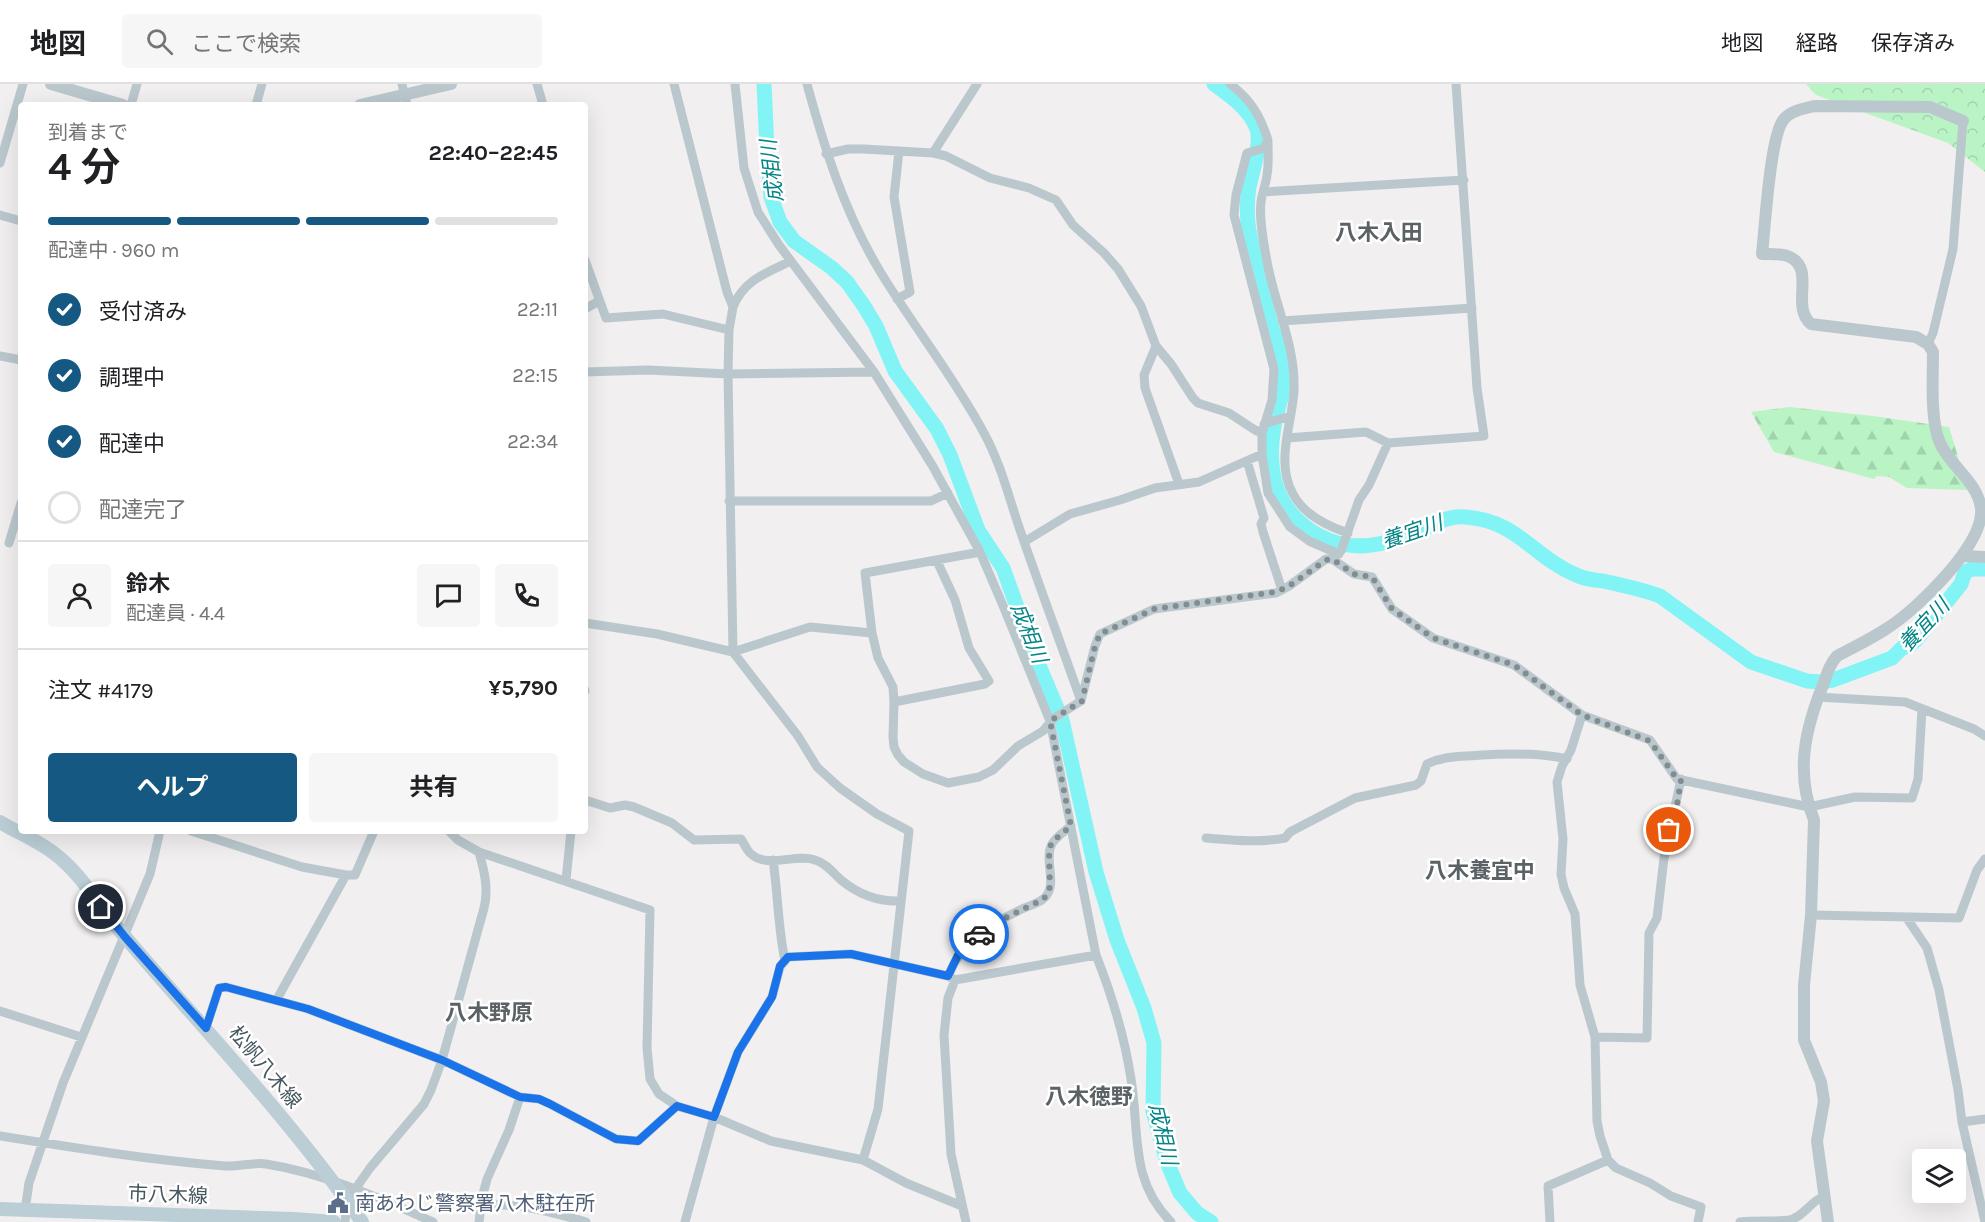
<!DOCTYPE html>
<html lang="ja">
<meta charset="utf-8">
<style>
:root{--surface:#fff;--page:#f6f6f6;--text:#202124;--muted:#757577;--line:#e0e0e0;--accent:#155982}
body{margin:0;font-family:Karla,"Noto Sans JP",sans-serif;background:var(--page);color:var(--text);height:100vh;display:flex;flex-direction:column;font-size:22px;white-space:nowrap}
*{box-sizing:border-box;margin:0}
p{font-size:20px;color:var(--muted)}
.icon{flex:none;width:33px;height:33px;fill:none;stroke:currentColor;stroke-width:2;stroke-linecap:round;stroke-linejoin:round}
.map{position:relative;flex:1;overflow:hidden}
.drawer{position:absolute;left:18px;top:18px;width:570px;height:732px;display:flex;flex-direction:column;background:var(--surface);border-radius:6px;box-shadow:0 6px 24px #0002}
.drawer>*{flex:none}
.controls{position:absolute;left:1912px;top:1065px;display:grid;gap:12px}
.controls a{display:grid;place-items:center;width:54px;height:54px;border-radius:6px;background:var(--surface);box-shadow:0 6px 24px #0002;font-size:30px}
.pin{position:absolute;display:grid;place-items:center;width:51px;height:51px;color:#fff;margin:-26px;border:3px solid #fff;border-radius:50%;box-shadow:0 2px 6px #0007}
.courier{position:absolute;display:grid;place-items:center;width:60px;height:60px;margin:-30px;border:4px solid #1a73e8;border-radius:50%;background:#fff;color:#222;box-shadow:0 2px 8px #0007}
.headline em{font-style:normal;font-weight:700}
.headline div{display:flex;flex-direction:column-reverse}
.headline{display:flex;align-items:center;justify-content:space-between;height:102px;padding:0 30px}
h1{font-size:39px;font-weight:700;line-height:45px}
.bar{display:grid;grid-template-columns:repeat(4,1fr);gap:9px 6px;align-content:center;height:72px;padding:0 30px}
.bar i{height:8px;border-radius:4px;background:var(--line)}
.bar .current{background:var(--accent)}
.bar p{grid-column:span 4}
.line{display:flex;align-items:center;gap:15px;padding:0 30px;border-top:2px solid var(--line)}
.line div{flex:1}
.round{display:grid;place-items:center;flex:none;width:63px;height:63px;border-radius:6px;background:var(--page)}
ol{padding:0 30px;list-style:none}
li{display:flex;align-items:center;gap:18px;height:66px}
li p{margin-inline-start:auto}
li .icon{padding:6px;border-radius:50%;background:var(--accent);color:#fff;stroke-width:4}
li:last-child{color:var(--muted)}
li i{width:33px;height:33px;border:3px solid var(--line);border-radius:50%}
.action{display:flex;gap:12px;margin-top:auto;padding:12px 30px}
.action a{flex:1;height:69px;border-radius:6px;background:var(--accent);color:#fff;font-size:24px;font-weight:700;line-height:69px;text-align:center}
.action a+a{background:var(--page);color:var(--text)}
header{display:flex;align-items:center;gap:36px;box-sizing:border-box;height:84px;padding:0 30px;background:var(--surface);border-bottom:2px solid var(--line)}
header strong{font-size:28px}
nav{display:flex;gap:33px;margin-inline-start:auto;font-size:21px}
.search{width:420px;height:54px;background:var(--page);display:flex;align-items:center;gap:15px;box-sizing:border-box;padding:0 21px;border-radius:6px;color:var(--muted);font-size:22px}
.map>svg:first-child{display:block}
.forest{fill:url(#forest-firs)}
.park{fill:url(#park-crowns)}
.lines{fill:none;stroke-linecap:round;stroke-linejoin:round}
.river{stroke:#83f4f5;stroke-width:15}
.minor{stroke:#bac8ce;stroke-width:9}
.tertiary{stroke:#bac8ce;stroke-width:12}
.secondary{stroke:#bbcdd5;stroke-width:14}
.done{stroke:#828d92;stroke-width:6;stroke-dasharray:0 10.8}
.route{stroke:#1a73e8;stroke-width:8}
.labels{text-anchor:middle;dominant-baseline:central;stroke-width:5;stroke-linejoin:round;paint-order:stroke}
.street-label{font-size:20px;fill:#46585f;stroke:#fff}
.service-label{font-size:20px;fill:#4e5e75;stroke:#fff;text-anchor:start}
.water-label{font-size:21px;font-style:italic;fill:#058486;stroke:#fff}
.quarter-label{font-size:22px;font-weight:bold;fill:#5b6265;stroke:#fff}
</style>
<header>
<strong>地図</strong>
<div class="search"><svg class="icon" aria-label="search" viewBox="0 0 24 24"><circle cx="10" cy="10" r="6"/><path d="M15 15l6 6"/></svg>ここで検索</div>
<nav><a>地図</a><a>経路</a><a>保存済み</a></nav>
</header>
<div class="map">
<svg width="1985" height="1138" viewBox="0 0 1985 1138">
<defs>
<pattern id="forest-firs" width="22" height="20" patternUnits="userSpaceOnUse" patternTransform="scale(1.5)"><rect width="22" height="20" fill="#baf4c5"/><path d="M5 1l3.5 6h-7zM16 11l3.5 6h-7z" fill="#a1d3ac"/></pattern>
<pattern id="park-crowns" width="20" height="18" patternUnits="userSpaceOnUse" patternTransform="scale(1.5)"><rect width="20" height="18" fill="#baf4c5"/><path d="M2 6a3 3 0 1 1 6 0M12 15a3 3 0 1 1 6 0" fill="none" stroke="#a1d3ac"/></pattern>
</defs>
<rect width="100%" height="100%" fill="#f2eff0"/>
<!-- forest -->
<path class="forest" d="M 1789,323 L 1873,332 L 1949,343 L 1968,406 L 1907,404 L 1889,393 L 1877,392 L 1874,395 L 1774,368 L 1751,328 Z"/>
<!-- park -->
<path class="park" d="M 1806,0 L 1985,0 L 1985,88 L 1948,59 L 1816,11 Z"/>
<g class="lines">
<!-- river -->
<path class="river" d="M 764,0 L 767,65 L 771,113 L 780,138 L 794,157 L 832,184 L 847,198 L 864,222 L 876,242 L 895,287 L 937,345 L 950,371 L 978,446 L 1003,484 L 1021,534 L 1031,555 L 1040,584 L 1062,636 L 1096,788 L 1117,856 L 1144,924 L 1154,959 L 1153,1027 L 1167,1078 L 1180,1109 L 1197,1129 L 1211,1138
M 1214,0 C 1230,12 1250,25 1257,45 C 1262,59 1252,89 1249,103 C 1247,115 1247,127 1248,139 C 1249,152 1253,162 1256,175 C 1260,197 1265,219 1271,241 C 1276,257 1283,272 1284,289 C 1285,309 1277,324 1274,342 C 1267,382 1274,420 1307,444 C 1345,472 1384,463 1423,445 C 1437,439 1450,431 1466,433 C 1518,437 1533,473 1576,491 C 1584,495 1594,496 1603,497 C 1622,501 1641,505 1660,512 L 1751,578 L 1807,597 L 1821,598 L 1833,596 L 1892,574 L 1902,564 L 1909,562 L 1916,556 L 1961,500 L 1965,488 L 1972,485 L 1985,485"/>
<!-- minor -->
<path class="minor" d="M 402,0 L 407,21
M 537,0 L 543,21
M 674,0 L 727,208 L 733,223 L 729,246 L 728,290 L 874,288
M 807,0 C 825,66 845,130 881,189 C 914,243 954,293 984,349 C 1001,380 1009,414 1020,446 C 1040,504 1061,560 1081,617
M 1230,0 C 1251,16 1260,31 1268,56 L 1264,64 L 1247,69 L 1236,111 L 1234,131 L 1274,285 L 1272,316 L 1262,349 L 1262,370 L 1268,409 L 1290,443 L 1309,457 L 1339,470
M 131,21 L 137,0
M 256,21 L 262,0
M 1268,59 C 1268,69 1269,80 1267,91 C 1266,100 1262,109 1261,118 C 1259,135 1263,155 1266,172 C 1273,218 1296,260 1294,307 C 1292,340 1275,378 1293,410 C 1304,431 1327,442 1348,449
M 933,69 L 977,0
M 826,70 L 848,65 L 864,65 L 933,69 L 946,72 L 990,94 L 1029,104 L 1056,116 L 1073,141 L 1104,169 L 1118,185 L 1141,222 L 1156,262 L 1171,280 L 1193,314 L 1198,319 L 1229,329 L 1255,346 L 1262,349
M 0,79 L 23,0
M 1263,108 L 1464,96
M 0,131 L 21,137
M 585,176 L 606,234 L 663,230 L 729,246
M 897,215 L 910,208 L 894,113 L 899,67
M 733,223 C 744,196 766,189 791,177
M 585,225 L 599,217
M 1282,237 L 1472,224
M 1928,260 L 1933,249 L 1953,165 L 1963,37
M 1156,262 L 1144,291 L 1145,304 L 1179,400
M 0,272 L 21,276
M 585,288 L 648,286 L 728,290 L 733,568 L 798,652 L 817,683 L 840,704 L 877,730 L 909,747 L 878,1025 L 863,1076
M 1264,340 L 1290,332
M 1388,359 L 1484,352 L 1477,304 L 1456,0
M 1247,377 L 1264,434 L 1261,440 L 1263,448 L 1282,506
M 729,417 L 931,417 L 948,409
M 1024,458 L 1070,430 L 1120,416 L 1155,404 L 1199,398 L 1262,370
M 9,459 L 21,419
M 1332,475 L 1354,490 L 1372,493 L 1392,525 L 1433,554 L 1514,581 L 1582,631 L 1650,656 L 1677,695 L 1809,723 L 1855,713 L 1912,714 L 1918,695 L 1922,625
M 585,539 L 657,550 L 733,568 L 810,543 L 872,549 L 865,489 L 980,468
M 872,549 L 878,574 L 893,603 L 894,618 L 985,600 L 989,597 L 969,564 L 955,516 L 937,477
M 585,606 L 585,607
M 1817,613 L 1905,618 L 1974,645 L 1985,652
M 894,618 L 893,653 L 894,663 L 898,671 L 904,678 L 923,690 L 948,699 L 979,693 L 993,686 L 1018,662 L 1043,647 L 1054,634 L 1081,617 L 1095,562 L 1100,550 L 1154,525 L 1276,509 L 1289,502 L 1326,475 L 1332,475 L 1341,467 L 1359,416 L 1369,401 L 1388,359 L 1366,348 L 1287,354
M 1582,631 L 1571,666 L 1562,682 L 1557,698 L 1563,755 L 1561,790 L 1564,804 L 1575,830 L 1580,901 L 1595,953 L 1597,1037 L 1600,1052 L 1608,1076 L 1616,1084 L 1650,1099 L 1671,1112 L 1701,1123 L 1698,1138
M 585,716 L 610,724 L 625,721 L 634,723 L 672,739 L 694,756 L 741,755 C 744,759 747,767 751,770 C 768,785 796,769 815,776 C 826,779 833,789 841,796 C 858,810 879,818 901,817
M 191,747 L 302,783 L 346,791
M 1206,754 C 1232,756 1259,759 1285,754 L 1290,748 L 1355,714 L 1416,701 L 1421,697 L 1427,680 C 1446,671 1463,673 1482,671 C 1511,669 1539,669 1567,675
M 479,768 L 650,826 L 647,964 L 650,995 L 659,1010 L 677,1022 L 714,1033 L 771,1057 L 863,1076 L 906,1099 L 962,1122
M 773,776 C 778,810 778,844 785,877
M 566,796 L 571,747
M 1811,831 L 1959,834 L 1977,786 L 1985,775
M 1906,833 L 1927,864 L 1939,906 L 1958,1006 L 1962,1038 L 1985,1138
M 1096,871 C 1111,909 1125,955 1131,995 C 1140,1048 1129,1096 1171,1138
M 948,892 C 963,856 988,841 1022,825 C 1028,822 1037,820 1043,815 C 1059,803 1044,777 1051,762 C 1054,754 1064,748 1071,742
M 955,896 L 948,914 L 944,951 L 951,1070 L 966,1138
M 277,915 L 346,791 L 355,791 L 374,747
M 0,927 L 81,953
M 206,944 L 219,904 L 226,903 L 308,925 L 442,976 L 520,1013 L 539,1015 L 550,1020 L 616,1055 L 638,1057 L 677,1022
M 1595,953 L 1647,954 L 1649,849 L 1657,834 L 1664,774 L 1681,695
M 1962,1038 L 1985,1035
M 0,1052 C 75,1064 150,1076 225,1082 C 239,1083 253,1078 266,1080 C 324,1089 380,1114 433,1138
M 481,1121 C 521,1119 548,1127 586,1138
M 25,1126 L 29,1099 L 63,999 L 150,790 L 160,747
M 345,1138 L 347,1117 L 370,1084 L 424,1020 L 431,1006 L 442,976 L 484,824 C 489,805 484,786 479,768 L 458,756 L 449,747
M 479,1138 L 482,1114 L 487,1095 L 509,1046 L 520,1013
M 685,1138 L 714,1033 L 738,968 L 772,913 L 780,883 L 788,873 L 851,870 L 948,892 L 955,896 L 1096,871 L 1050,637 L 1004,524 L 980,468 L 932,381 L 874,288 L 779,161 L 758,128 L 744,84 L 735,0
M 1550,1138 L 1548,1102 L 1608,1076
M 1740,1138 C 1755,1136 1776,1138 1789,1136 C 1804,1133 1811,1116 1825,1112"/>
<!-- tertiary -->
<path class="tertiary" d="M 51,0 L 123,21
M 360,21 L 451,0
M 1964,472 L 1985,473
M 1828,1138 L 1817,1057 L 1824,1017 L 1821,998 L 1804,956 L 1804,901 L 1811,831 L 1814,736 C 1795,689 1805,645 1823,601 C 1827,590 1829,581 1837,572 C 1854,563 1873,554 1889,543 C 1917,525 1985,460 1981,424 C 1977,397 1950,382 1940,359 C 1930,337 1933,293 1933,268 L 1928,260 L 1916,253 L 1811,240 C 1790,222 1816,186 1790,173 C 1782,169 1771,170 1762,170 C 1765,144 1770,51 1784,35 C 1792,26 1804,25 1814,22 L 1930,23 L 1963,37"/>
<!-- secondary -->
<path class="secondary" d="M 0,738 C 18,749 39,757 55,770 C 84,792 102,827 126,854 C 206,948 291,1036 362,1138
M 0,1125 L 294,1135 L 334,1138"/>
</g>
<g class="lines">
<!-- done -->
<path class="done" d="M 979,850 L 991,841 L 1044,815 L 1050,803 L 1049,766 L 1052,758 L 1071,742 L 1050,637 L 1082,617 L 1095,562 L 1100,550 L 1154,525 L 1276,508 L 1289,502 L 1326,476 L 1332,475 L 1354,490 L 1372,493 L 1392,525 L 1433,554 L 1514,581 L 1582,631 L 1650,657 L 1677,695 L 1681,696 L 1677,721 L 1669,746"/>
<!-- route -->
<path class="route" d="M 101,823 L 125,853 L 206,944 L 219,904 L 226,903 L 308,925 L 442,976 L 520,1013 L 539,1015 L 550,1020 L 616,1055 L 638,1057 L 677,1022 L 714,1033 L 738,968 L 772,913 L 780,882 L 788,873 L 851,870 L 948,892 L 958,871 L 979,850"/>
</g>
<!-- icons -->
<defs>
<symbol id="civic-bare" viewBox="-9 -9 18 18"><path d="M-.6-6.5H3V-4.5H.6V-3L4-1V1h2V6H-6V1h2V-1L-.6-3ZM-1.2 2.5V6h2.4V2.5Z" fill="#5c6f8a" stroke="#fff" stroke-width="2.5" paint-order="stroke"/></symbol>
</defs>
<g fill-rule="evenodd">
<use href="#civic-bare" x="323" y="1104" width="30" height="30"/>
</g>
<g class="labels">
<!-- street labels -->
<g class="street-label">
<text transform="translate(265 983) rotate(50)">松帆八木線</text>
<text transform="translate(168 1111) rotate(2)">市八木線</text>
</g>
<!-- service labels -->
<g class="service-label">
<text x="355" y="1119">南あわじ警察署八木駐在所</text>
</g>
<!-- water labels -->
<g class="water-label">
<text transform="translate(772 87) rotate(-97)">成相川</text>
<text transform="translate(1412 448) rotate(-19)">養宜川</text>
<text transform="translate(1924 541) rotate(-47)">養宜川</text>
<text transform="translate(1029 549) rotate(68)">成相川</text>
<text transform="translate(1163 1050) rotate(77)">成相川</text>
</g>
<!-- quarter labels -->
<g class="quarter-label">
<text x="1379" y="149">八木入田</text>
<text x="1480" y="787">八木養宜中</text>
<text x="489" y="929">八木野原</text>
<text x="1089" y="1013">八木徳野</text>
</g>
</g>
</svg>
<div class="controls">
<a><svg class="icon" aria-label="layers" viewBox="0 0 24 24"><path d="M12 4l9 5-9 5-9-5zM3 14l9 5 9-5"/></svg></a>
</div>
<div class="pin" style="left:1669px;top:746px;background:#ea580c"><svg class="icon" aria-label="bag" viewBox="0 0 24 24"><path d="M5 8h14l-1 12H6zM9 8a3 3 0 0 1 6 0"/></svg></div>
<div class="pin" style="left:101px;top:823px;background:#1f2937"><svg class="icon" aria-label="home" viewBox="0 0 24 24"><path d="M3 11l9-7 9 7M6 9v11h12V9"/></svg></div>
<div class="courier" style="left:979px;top:850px"><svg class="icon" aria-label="car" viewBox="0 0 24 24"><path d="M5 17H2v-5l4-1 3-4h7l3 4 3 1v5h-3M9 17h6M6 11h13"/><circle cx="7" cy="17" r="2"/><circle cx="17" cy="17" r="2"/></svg></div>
<section class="drawer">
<div class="headline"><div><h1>4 分</h1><p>到着まで</p></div><em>22:40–22:45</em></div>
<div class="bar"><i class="current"></i><i class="current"></i><i class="current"></i><i></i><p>配達中 · 960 m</p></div>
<ol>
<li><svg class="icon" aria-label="check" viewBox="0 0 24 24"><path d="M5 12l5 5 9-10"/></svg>受付済み<p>22:11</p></li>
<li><svg class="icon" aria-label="check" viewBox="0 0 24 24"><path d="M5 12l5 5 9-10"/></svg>調理中<p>22:15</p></li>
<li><svg class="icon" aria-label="check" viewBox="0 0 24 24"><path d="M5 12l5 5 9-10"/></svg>配達中<p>22:34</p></li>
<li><i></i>配達完了</li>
</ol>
<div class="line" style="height:108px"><a class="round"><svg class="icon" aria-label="person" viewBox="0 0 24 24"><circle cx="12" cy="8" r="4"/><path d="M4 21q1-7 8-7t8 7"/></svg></a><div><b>鈴木</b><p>配達員 · 4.4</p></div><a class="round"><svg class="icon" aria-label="chat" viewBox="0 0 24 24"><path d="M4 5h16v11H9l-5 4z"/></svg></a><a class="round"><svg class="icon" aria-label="phone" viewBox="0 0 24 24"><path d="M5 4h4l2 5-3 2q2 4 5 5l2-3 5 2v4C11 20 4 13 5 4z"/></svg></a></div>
<div class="line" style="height:78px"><div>注文 #4179</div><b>¥5,790</b></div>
<div class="action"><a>ヘルプ</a><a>共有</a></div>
</section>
</div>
